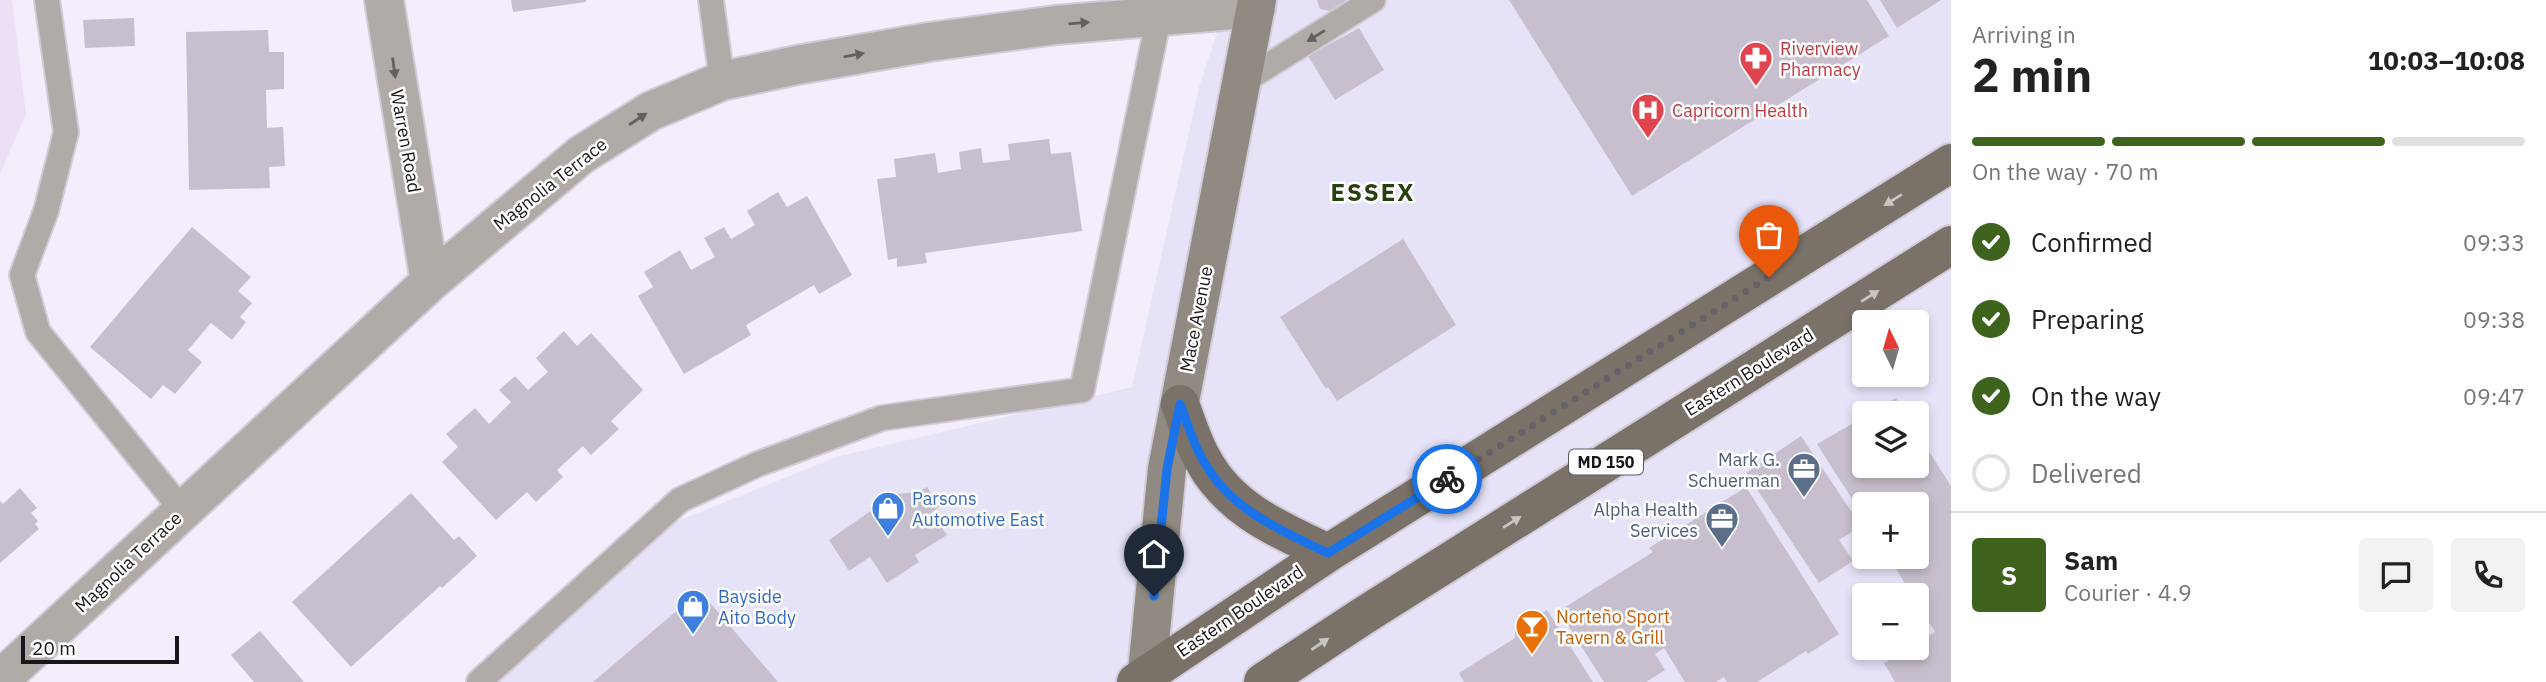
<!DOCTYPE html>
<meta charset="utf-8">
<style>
:root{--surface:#fff;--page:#f2f2f2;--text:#222;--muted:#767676;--line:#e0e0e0;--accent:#3d631c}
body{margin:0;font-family:"IBM Plex Sans",sans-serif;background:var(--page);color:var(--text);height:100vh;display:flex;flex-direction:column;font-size:26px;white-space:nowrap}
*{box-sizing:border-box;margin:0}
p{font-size:23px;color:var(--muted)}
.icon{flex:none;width:38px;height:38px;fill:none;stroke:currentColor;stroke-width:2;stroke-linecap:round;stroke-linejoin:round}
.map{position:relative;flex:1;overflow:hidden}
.drawer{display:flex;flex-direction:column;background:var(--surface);width:595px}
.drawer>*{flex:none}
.needle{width:46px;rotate:355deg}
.tools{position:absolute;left:1852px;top:310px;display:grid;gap:14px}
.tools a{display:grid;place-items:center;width:77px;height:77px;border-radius:7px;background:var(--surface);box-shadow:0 4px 10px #0003;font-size:35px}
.scale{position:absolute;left:21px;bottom:18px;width:158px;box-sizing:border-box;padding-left:7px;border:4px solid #19161b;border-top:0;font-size:19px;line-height:24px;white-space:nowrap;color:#19161b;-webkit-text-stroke:5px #fdfdfd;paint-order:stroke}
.pin{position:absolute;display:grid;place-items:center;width:60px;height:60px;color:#fff;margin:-72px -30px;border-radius:50% 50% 50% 0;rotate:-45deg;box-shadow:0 0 7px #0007}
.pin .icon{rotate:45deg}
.courier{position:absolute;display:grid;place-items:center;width:70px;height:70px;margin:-35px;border:5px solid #1a73e8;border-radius:50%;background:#fff;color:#222;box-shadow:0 2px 9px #0007}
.overview em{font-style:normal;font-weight:700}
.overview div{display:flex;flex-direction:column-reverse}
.overview{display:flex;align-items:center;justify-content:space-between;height:119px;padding:0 21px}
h1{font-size:46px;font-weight:700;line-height:52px}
.bar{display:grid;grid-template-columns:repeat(4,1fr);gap:10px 7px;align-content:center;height:84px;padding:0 21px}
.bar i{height:9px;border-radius:5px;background:var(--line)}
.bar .on{background:var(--accent)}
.bar p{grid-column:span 4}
.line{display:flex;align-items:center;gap:18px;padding:0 21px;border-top:2px solid var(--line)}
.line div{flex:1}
.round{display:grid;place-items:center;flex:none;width:74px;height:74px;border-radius:7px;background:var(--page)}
ol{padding:0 21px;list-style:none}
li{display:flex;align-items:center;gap:21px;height:77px}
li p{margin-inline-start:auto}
li .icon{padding:7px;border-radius:50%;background:var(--accent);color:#fff;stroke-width:4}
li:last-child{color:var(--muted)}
li i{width:38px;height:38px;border:4px solid var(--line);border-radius:50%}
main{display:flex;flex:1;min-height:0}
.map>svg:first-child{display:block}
.commercial{fill:#e6e3f9;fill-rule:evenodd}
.built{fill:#ece0f6}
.building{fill:#c7bfcd}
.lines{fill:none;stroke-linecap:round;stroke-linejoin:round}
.lane-casing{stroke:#d1cbd8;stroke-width:28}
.street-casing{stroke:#d1cbd8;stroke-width:42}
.secondary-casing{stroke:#d1cbd8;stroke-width:42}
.primary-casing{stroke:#d1cbd8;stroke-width:42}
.lane{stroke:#b0aba6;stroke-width:24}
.street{stroke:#b0aba6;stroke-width:38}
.secondary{stroke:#918a82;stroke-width:38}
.primary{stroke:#7a7268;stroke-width:38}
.oneway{fill:#646060}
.oneway2{fill:#c9c5c1}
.done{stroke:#66616a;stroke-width:7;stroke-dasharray:0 12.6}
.route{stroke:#1a73e8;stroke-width:9}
.labels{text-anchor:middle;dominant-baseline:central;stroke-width:5;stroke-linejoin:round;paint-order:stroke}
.shield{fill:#fdfdfd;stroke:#5d5b5f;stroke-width:2}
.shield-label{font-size:16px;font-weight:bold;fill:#19161b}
.health-label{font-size:18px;fill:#be3a42;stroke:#fdfdfd;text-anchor:start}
.street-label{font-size:18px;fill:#19161b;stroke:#fdfdfd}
.service-label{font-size:18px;fill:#4e5e75;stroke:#fdfdfd;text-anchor:end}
.shop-label{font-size:18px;fill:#366cbe;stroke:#fdfdfd;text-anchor:start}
.food-label{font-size:18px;fill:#c56008;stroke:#fdfdfd;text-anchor:start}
.district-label{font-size:24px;font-weight:bold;letter-spacing:2px;fill:#264010;stroke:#fdfdfd}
</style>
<main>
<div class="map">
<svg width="1951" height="682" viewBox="0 0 1951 682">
<rect width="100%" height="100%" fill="#f4edfc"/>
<!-- commercial -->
<path class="commercial" d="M 1228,0 L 1951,0 L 1951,682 L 479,682 L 663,527 L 836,457 L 1132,387 L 1199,87 ZM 1864,322 L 1916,322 L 1916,374 L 1864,374 ZM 1864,413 L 1916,413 L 1916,466 L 1864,466 ZM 1864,504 L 1916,504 L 1916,556 L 1864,556 ZM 1864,595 L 1916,595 L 1916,648 L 1864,648 Z"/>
<!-- built -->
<path class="built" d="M 0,0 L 12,0 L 26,114 L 0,174 Z"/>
<!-- building -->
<path class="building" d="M 511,0 L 586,0 L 586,2 L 513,12 Z
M 1317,0 L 1347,0 L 1330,11 L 1320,9 Z
M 1509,0 L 1867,0 L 1889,36 L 1632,196 Z
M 1880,0 L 1941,0 L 1897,28 Z
M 134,18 L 135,46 L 85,48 L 83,20 Z
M 1359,28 L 1384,70 L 1335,100 L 1308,56 Z
M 268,30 L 269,52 L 284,52 L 284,89 L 266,90 L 267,128 L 283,127 L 285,166 L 269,167 L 270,188 L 189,190 L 186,32 Z
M 1049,139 L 1051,154 L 1071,152 L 1082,231 L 925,253 L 927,263 L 897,267 L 897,258 L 888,260 L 877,179 L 896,177 L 894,159 L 935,153 L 938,173 L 961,169 L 959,152 L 981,148 L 983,163 L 1010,160 L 1008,144 Z
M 778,192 L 787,207 L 807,196 L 852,275 L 819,294 L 814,285 L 746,325 L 751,335 L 684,374 L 638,296 L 653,287 L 644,272 L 680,250 L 691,270 L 715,257 L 704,238 L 724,227 L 731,239 L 755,225 L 747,211 Z
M 192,227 L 251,277 L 238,291 L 252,303 L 240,317 L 246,322 L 232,340 L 211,323 L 188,350 L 202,362 L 175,394 L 163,385 L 151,399 L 90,347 Z
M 1403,239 L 1456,325 L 1337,401 L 1328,387 L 1326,389 L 1280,317 Z
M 564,331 L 577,346 L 591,333 L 643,390 L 611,421 L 619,429 L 591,455 L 583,446 L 557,470 L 563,477 L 536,502 L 527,492 L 496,520 L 442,462 L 458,447 L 446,434 L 475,408 L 489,424 L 511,402 L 499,390 L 515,376 L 528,390 L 548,372 L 536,358 Z
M 1896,398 L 1905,413 L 1870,413 Z
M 1864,417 L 1864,466 L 1916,466 L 1916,431 L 1951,486 L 1951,682 L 1895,682 L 1884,663 L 1909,648 L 1916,648 L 1916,643 L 1935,632 L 1916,601 L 1916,595 L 1912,595 L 1888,556 L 1916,556 L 1916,504 L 1864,504 L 1864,518 L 1817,444 Z
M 1801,436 L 1861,526 L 1839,540 L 1853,561 L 1819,583 L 1746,473 Z
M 927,487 L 940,506 L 931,513 L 947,535 L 915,555 L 919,562 L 887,583 L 870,557 L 849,571 L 829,540 L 895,494 L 918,492 Z
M 1746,487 L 1839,634 L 1808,654 L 1806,651 L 1757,682 L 1727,682 L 1724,677 L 1716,682 L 1685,682 L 1664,648 L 1655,654 L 1665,670 L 1646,682 L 1604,682 L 1559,611 L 1653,552 L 1649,548 Z
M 20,488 L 37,508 L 31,513 L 38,521 L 35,524 L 39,529 L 0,563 L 0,501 L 3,504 Z
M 411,493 L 454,540 L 459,536 L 477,556 L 442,588 L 440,586 L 351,667 L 292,602 Z
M 700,591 L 778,682 L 593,682 Z
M 1547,610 L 1593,682 L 1464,682 L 1459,673 L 1515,638 L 1515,631 Z
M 260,631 L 304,682 L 254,682 L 231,655 Z"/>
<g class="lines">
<defs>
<path id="lane" d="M 47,0 L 66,132 L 46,211 L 22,275 L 38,332 L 183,511
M 711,0 L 722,81
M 1242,82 L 1373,0
M 479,682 L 680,500 L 758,464 L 882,418 L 1082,390 L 1159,16"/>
<path id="street" d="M 384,0 L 430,282
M 0,680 L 430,282 L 581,155 L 651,111 L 722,81 L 797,65 L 929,42 L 1056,25 L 1256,8"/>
<path id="secondary" d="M 1146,682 L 1167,469 L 1257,0"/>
<path id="primary" d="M 1180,404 C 1187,422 1193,443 1203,460 C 1230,510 1280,530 1328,553
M 1136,682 L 1328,553 L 1951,163
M 1263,682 L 1363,616 L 1951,245"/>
</defs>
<!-- lane casing -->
<use href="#lane" class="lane-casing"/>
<!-- street casing -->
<use href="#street" class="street-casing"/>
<!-- secondary casing -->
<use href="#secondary" class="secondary-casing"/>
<!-- primary casing -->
<use href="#primary" class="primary-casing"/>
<!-- lane -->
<use href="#lane" class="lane"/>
<!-- street -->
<use href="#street" class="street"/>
<!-- secondary -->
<use href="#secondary" class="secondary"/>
<!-- primary -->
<use href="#primary" class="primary"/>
</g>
<!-- one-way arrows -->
<defs><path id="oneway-solid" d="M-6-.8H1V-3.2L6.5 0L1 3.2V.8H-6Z" transform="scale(1.75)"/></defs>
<g class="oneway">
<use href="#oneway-solid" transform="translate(1079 23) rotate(-5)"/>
<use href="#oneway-solid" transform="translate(1316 36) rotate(148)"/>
<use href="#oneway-solid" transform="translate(854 55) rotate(-10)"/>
<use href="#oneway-solid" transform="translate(394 68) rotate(82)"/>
<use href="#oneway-solid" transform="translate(638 119) rotate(-33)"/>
</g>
<g class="oneway2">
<use href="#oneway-solid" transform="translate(1893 200) rotate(148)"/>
<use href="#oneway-solid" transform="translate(1870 296) rotate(-32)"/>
<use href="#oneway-solid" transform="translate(1512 522) rotate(-32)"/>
<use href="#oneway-solid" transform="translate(1320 644) rotate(-34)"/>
</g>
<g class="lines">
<!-- done -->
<path class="done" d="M 1447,479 L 1769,277"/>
<!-- route -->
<path class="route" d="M 1154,596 L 1167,469 L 1180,404 C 1187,422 1193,443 1203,460 C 1230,510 1280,530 1328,553 L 1447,479"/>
</g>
<!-- icons -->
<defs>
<symbol id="pharmacy-pin" viewBox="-11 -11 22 30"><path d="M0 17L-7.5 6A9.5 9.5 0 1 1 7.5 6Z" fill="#e0444e" stroke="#fdfdfd"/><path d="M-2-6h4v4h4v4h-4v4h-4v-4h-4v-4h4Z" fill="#fff"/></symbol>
<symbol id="hospital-pin" viewBox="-11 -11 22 30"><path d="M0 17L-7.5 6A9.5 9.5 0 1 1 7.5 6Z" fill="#e0444e" stroke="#fdfdfd"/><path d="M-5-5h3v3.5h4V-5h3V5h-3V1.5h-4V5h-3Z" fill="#fff"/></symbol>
<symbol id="office-pin" viewBox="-11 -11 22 30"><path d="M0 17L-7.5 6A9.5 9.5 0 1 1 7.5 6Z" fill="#5c6f8a" stroke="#fdfdfd"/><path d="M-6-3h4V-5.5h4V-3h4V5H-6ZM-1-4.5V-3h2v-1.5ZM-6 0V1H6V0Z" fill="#fff"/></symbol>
<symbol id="shop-pin" viewBox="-11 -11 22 30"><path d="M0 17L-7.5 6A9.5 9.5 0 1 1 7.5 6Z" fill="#3f7fe0" stroke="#fdfdfd"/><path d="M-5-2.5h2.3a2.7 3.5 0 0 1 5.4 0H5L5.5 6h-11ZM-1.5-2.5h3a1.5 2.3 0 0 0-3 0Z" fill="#fff"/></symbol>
<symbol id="bar-pin" viewBox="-11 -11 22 30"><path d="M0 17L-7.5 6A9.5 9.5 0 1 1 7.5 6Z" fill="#e8710a" stroke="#fdfdfd"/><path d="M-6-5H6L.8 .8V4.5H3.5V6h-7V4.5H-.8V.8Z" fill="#fff"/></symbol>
</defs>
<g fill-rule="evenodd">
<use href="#pharmacy-pin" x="1737" y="39" width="38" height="52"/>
<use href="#hospital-pin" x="1629" y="91" width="38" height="52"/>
<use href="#office-pin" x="1785" y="450" width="38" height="52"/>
<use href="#shop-pin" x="869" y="489" width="38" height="52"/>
<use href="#office-pin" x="1703" y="500" width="38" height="52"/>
<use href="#shop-pin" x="674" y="587" width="38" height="52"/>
<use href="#bar-pin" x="1513" y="607" width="38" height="52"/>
</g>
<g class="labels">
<!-- shield labels -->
<rect class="shield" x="1569" y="449.5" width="74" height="25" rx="5"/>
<g class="shield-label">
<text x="1606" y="462">MD 150</text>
</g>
<!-- health labels -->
<g class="health-label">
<text x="1780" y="48">Riverview<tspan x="1780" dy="21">Pharmacy</tspan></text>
<text x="1672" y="110">Capricorn Health</text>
</g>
<!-- street labels -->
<g class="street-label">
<text transform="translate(406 141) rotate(80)">Warren Road</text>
<text transform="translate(550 184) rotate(-38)">Magnolia Terrace</text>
<text transform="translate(1196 319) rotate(-79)">Mace Avenue</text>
<text transform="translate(1749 372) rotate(-32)">Eastern Boulevard</text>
<text transform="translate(128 562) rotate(-43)">Magnolia Terrace</text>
<text transform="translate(1240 611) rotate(-34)">Eastern Boulevard</text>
</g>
<!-- service labels -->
<g class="service-label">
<text x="1780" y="459">Mark G.<tspan x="1780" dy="21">Schuerman</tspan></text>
<text x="1698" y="509">Alpha Health<tspan x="1698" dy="21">Services</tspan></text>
</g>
<!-- shop labels -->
<g class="shop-label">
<text x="912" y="498">Parsons<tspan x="912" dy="21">Automotive East</tspan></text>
<text x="718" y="596">Bayside<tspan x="718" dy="21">Aito Body</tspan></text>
</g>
<!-- food labels -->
<g class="food-label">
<text x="1556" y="616">Norteño Sport<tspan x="1556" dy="21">Tavern &amp; Grill</tspan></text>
</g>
<!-- district labels -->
<g class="district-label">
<text x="1373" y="192">ESSEX</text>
</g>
</g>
</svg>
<div class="tools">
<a><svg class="needle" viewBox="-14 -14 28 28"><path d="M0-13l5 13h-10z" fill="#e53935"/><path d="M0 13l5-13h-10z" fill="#767676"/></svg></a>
<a><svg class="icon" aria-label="layers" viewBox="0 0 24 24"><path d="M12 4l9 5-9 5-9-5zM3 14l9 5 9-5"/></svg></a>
<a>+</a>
<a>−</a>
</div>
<div class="scale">20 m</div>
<div class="pin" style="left:1769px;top:277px;background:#ea580c"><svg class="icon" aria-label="bag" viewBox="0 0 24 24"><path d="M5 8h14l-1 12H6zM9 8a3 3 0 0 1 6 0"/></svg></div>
<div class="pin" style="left:1154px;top:596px;background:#1f2937"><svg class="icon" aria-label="home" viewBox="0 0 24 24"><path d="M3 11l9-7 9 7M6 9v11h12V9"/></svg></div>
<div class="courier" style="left:1447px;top:479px"><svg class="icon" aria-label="bike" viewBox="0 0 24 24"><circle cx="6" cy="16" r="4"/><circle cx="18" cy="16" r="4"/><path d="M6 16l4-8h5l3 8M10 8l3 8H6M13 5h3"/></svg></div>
</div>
<section class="drawer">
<div class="overview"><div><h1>2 min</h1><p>Arriving in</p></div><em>10:03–10:08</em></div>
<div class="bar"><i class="on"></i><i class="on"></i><i class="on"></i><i></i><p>On the way · 70 m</p></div>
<ol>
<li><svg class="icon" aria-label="check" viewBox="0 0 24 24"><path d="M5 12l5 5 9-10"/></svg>Confirmed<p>09:33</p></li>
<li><svg class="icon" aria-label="check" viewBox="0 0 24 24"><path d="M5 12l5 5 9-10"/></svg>Preparing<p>09:38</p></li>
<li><svg class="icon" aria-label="check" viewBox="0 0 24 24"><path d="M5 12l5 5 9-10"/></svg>On the way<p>09:47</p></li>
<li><i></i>Delivered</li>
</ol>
<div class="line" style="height:126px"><b class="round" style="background:var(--accent);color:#fff">S</b><div><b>Sam</b><p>Courier · 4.9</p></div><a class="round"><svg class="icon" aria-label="chat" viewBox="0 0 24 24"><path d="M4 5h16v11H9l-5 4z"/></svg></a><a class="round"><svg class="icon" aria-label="phone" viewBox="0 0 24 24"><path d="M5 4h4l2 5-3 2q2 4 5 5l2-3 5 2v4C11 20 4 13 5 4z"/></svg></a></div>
</section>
</main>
